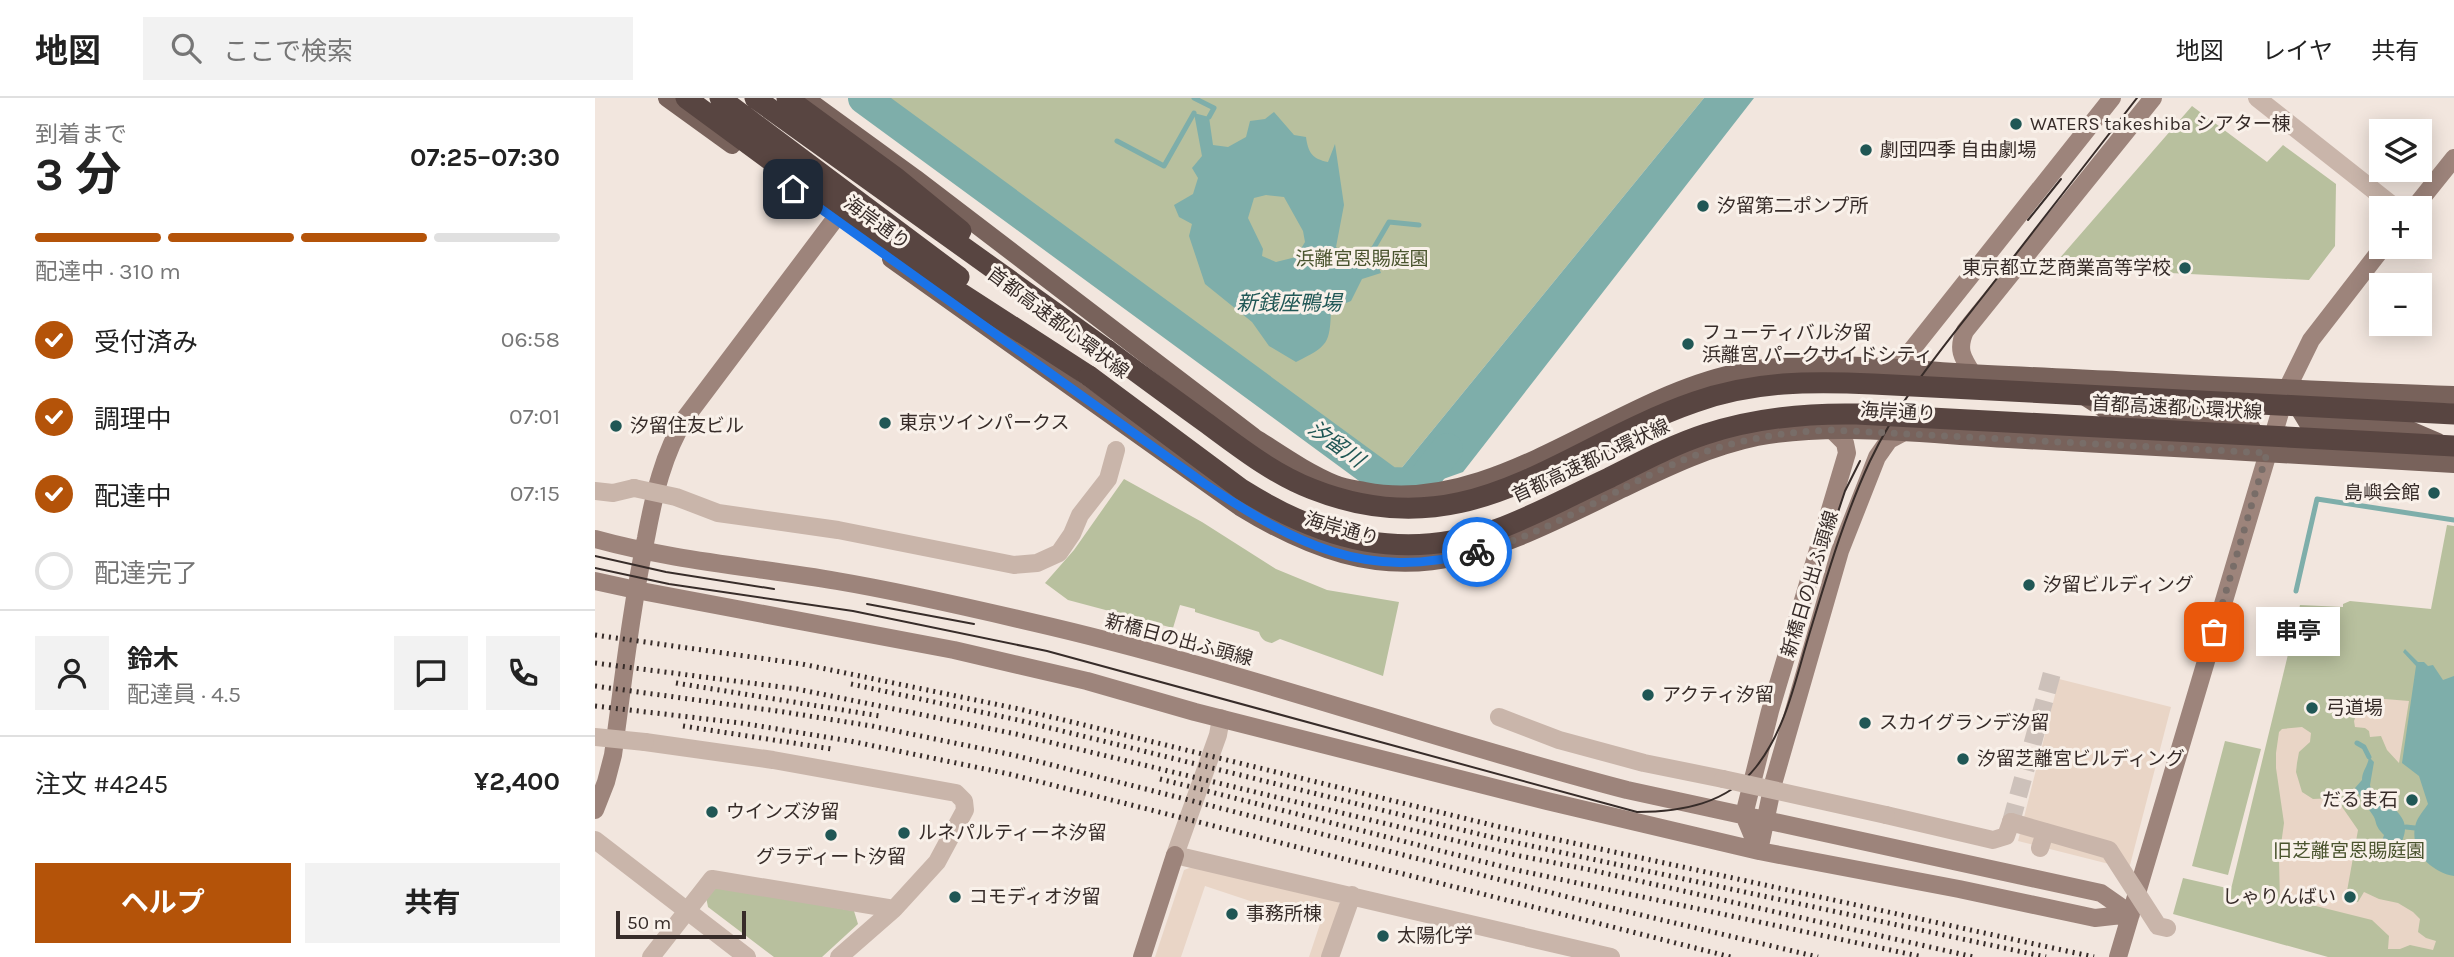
<!DOCTYPE html>
<html lang="ja">
<meta charset="utf-8">
<style>
:root{--surface:#fff;--page:#f2f2f2;--text:#222;--muted:#767676;--line:#e0e0e0;--accent:#b45309}
body{margin:0;font-family:Karla,"Noto Sans JP",sans-serif;background:var(--page);color:var(--text);height:100vh;display:flex;flex-direction:column;font-size:26px;white-space:nowrap}
*{box-sizing:border-box;margin:0}
p{font-size:23px;color:var(--muted)}
.icon{flex:none;width:38px;height:38px;fill:none;stroke:currentColor;stroke-width:2;stroke-linecap:round;stroke-linejoin:round}
.map{position:relative;flex:1;overflow:hidden}
.side{display:flex;flex-direction:column;background:var(--surface);width:595px}
.side>*{flex:none}
.controls{position:absolute;left:1774px;top:21px;display:grid;gap:14px}
.controls a{display:grid;place-items:center;width:63px;height:63px;border-radius:0px;background:var(--surface);box-shadow:0 4px 18px #0003;font-size:35px}
.scale{position:absolute;left:21px;bottom:18px;width:130px;box-sizing:border-box;padding-left:7px;border:4px solid #372c29;border-top:0;font-size:19px;line-height:24px;white-space:nowrap;color:#372c29;-webkit-text-stroke:5px #f9f1ea;paint-order:stroke}
.pin{position:absolute;display:grid;place-items:center;width:60px;height:60px;color:#fff;margin:-30px;border-radius:14px;box-shadow:0 4px 10px #0006}
.courier{position:absolute;display:grid;place-items:center;width:70px;height:70px;margin:-35px;border:5px solid #1a73e8;border-radius:50%;background:#fff;color:#222;box-shadow:0 2px 9px #0007}
.bubble{position:absolute;height:49px;border-radius:0px;background:var(--surface);box-shadow:0 4px 18px #0003;font-size:23px;font-weight:700;line-height:49px;text-align:center}
.summary em{font-style:normal;font-weight:700}
.summary div{display:flex;flex-direction:column-reverse}
.summary{display:flex;align-items:center;justify-content:space-between;height:119px;padding:0 35px}
h1{font-size:46px;font-weight:700;line-height:52px}
.bar{display:grid;grid-template-columns:repeat(4,1fr);gap:10px 7px;align-content:center;height:84px;padding:0 35px}
.bar i{height:9px;border-radius:5px;background:var(--line)}
.bar .on{background:var(--accent)}
.bar p{grid-column:span 4}
.line{display:flex;align-items:center;gap:18px;padding:0 35px;border-top:2px solid var(--line)}
.line div{flex:1}
.round{display:grid;place-items:center;flex:none;width:74px;height:74px;border-radius:0px;background:var(--page)}
ol{padding:0 35px;list-style:none}
li{display:flex;align-items:center;gap:21px;height:77px}
li p{margin-inline-start:auto}
li .icon{padding:7px;border-radius:50%;background:var(--accent);color:#fff;stroke-width:4}
li:last-child{color:var(--muted)}
li i{width:38px;height:38px;border:4px solid var(--line);border-radius:50%}
.action{display:flex;gap:14px;margin-top:auto;padding:14px 35px}
.action a{flex:1;height:80px;border-radius:0px;background:var(--accent);color:#fff;font-size:28px;font-weight:700;line-height:80px;text-align:center}
.action a+a{background:var(--page);color:var(--text)}
header{display:flex;align-items:center;gap:42px;box-sizing:border-box;height:98px;padding:0 35px;background:var(--surface);border-bottom:2px solid var(--line)}
header strong{font-size:33px}
nav{display:flex;gap:38px;margin-inline-start:auto;font-size:24px}
.search{width:490px;height:63px;background:var(--page);display:flex;align-items:center;gap:18px;box-sizing:border-box;padding:0 24px;border-radius:0px;color:var(--muted);font-size:26px}
main{display:flex;flex:1;min-height:0}
.map>svg:first-child{display:block}
.green{fill:#b8c09e}
.plaza{fill:#e9d5c6}
.water{fill:#7eaeaa;fill-rule:evenodd}
.lines{fill:none;stroke-linecap:round;stroke-linejoin:round}
.stream{stroke:#7eaeaa;stroke-width:5}
.river{stroke:#7eaeaa;stroke-width:32}
.street-tunnel{stroke:#cdc1ba;stroke-width:18;stroke-dasharray:18 9;stroke-linecap:butt}
.street{stroke:#c9b5aa;stroke-width:18}
.secondary{stroke:#9d847b;stroke-width:18}
.primary{stroke:#78625b;stroke-width:18}
.highway{stroke:#584541;stroke-width:21}
.tram{stroke:#372c29;stroke-width:2}
.rail{stroke:#372c29;stroke-width:5;stroke-dasharray:2 5;stroke-linecap:butt}
.street-bridge{stroke:#c9b5aa;stroke-width:18}
.highway-bridge{stroke:#584541;stroke-width:21}
.done{stroke:#786d68;stroke-width:7;stroke-dasharray:0 12.6}
.route{stroke:#1a73e8;stroke-width:9}
.poi-dot{fill:#205755;stroke:#f9f1ea;stroke-width:2.5}
.labels{text-anchor:middle;dominant-baseline:central;stroke-width:6;stroke-linejoin:round;paint-order:stroke}
.poi-label{font-size:19px;fill:#372c29;stroke:#f9f1ea;text-anchor:start}
.street-label{font-size:19px;fill:#372c29;stroke:#f9f1ea}
.park-label{font-size:19px;fill:#4a542e;stroke:#f9f1ea}
.water-label{font-size:21px;font-style:italic;fill:#205755;stroke:#f9f1ea}
</style>
<header>
<strong>地図</strong>
<div class="search"><svg class="icon" aria-label="search" viewBox="0 0 24 24"><circle cx="10" cy="10" r="6"/><path d="M15 15l6 6"/></svg>ここで検索</div>
<nav><a>地図</a><a>レイヤ</a><a>共有</a></nav>
</header>
<main>
<section class="side">
<div class="summary"><div><h1>3 分</h1><p>到着まで</p></div><em>07:25–07:30</em></div>
<div class="bar"><i class="on"></i><i class="on"></i><i class="on"></i><i></i><p>配達中 · 310 m</p></div>
<ol>
<li><svg class="icon" aria-label="check" viewBox="0 0 24 24"><path d="M5 12l5 5 9-10"/></svg>受付済み<p>06:58</p></li>
<li><svg class="icon" aria-label="check" viewBox="0 0 24 24"><path d="M5 12l5 5 9-10"/></svg>調理中<p>07:01</p></li>
<li><svg class="icon" aria-label="check" viewBox="0 0 24 24"><path d="M5 12l5 5 9-10"/></svg>配達中<p>07:15</p></li>
<li><i></i>配達完了</li>
</ol>
<div class="line" style="height:126px"><a class="round"><svg class="icon" aria-label="person" viewBox="0 0 24 24"><circle cx="12" cy="8" r="4"/><path d="M4 21q1-7 8-7t8 7"/></svg></a><div><b>鈴木</b><p>配達員 · 4.5</p></div><a class="round"><svg class="icon" aria-label="chat" viewBox="0 0 24 24"><path d="M4 5h16v11H9l-5 4z"/></svg></a><a class="round"><svg class="icon" aria-label="phone" viewBox="0 0 24 24"><path d="M5 4h4l2 5-3 2q2 4 5 5l2-3 5 2v4C11 20 4 13 5 4z"/></svg></a></div>
<div class="line" style="height:91px"><div>注文 #4245</div><b>¥2,400</b></div>
<div class="action"><a>ヘルプ</a><a>共有</a></div>
</section>
<div class="map">
<svg width="1859" height="859" viewBox="0 0 1859 859">
<rect width="100%" height="100%" fill="#f2e6de"/>
<!-- green -->
<path class="green" d="M 274,0 L 1109,0 L 796,383 Z
M 1597,8 L 1672,64 L 1688,47 L 1741,86 L 1740,148 L 1714,182 L 1457,169 Z
M 529,381 L 607,424 L 681,471 L 732,492 L 804,504 L 788,578 L 685,541 L 677,545 C 670,544 666,541 664,534 L 600,514 L 600,511 L 585,507 L 578,530 L 473,502 L 450,485 L 479,452 Z
M 1852,427 L 1859,428 L 1859,859 L 1733,859 L 1578,816 L 1588,780 L 1636,791 L 1705,507 L 1748,509 L 1748,506 L 1755,503 L 1836,511 Z
M 1630,643 L 1666,651 L 1633,777 L 1597,768 Z
M 118,791 L 133,791 L 259,813 L 263,826 L 227,859 L 179,859 L 113,809 L 111,799 Z"/>
<!-- plaza -->
<path class="plaza" d="M 1464,581 L 1576,609 L 1534,771 L 1423,743 Z
M 1778,600 L 1814,603 L 1804,665 L 1792,652 L 1786,638 L 1775,639 L 1774,633 L 1770,630 L 1760,629 L 1759,623 L 1762,615 L 1775,613 Z
M 1707,629 L 1716,635 L 1715,644 L 1704,654 L 1702,665 L 1701,674 L 1707,694 L 1718,701 L 1739,700 L 1743,703 L 1763,732 L 1752,793 L 1754,802 L 1763,804 L 1769,794 L 1784,801 L 1803,805 L 1818,814 L 1825,821 L 1823,834 L 1831,840 L 1841,843 L 1838,852 L 1815,847 L 1805,851 L 1793,851 L 1794,838 L 1777,822 L 1721,808 L 1685,805 L 1684,761 L 1689,725 L 1681,670 L 1681,655 L 1684,634 L 1687,631 Z
M 597,769 L 739,801 L 745,806 L 727,859 L 714,859 L 725,826 L 610,788 L 586,859 L 560,859 L 589,772 Z"/>
<!-- water -->
<path class="water" d="M 1109,0 L 1159,0 L 868,374 L 837,385 L 796,383 Z
M 679,14 L 699,37 L 711,39 C 713,54 717,61 733,64 L 740,46 L 749,107 L 741,149 L 752,158 L 760,150 L 777,153 L 786,175 L 767,181 L 756,203 L 736,211 C 735,246 733,248 701,264 L 674,248 L 657,224 L 610,186 L 594,138 L 597,126 L 584,119 L 579,107 L 598,96 L 603,80 L 597,70 L 607,58 L 599,15 L 614,19 L 618,47 L 633,49 L 651,39 L 655,23 L 670,21 ZM 671,97 L 689,99 L 708,133 L 710,144 L 701,159 L 681,164 L 667,158 L 668,151 L 653,120 L 659,100 Z
M 1810,551 L 1823,564 L 1829,564 L 1833,568 L 1838,567 L 1848,582 L 1859,578 L 1859,778 C 1835,774 1813,751 1821,725 C 1823,719 1829,712 1833,706 L 1824,678 L 1807,665 L 1821,568 L 1808,554 Z
M 1774,659 L 1779,664 L 1775,687 L 1778,700 L 1790,698 C 1803,719 1818,720 1805,748 L 1791,752 L 1784,752 L 1789,737 C 1778,726 1783,724 1777,716 C 1771,708 1766,699 1760,690 L 1767,682 C 1767,673 1773,668 1774,659 Z"/>
<g class="lines">
<!-- stream -->
<path class="stream" d="M 599,0 L 619,10 L 614,19
M 522,43 L 569,68 L 599,15
M 777,153 L 794,124 L 824,127
M 1701,493 L 1722,401 L 1859,422
M 1762,645 L 1769,649 L 1774,659
M 1811,729 L 1820,730"/>
<!-- river -->
<path class="river" d="M 269,0 L 794,385 L 825,386 L 852,351"/>
<!-- street-tunnel -->
<path class="street-tunnel" d="M 1416,724 L 1457,575"/>
<!-- street -->
<path class="street" d="M 1662,0 L 1801,110
M 0,393 L 18,395 L 39,390
M 904,619 L 964,642 L 1049,665 L 1128,681
M 626,620 L 623,637 L 580,757 L 1016,859
M 50,644 L 178,662 L 361,695 L 369,703 L 370,712 L 342,764 L 299,811
M 1291,717 L 1398,742 L 1411,738 L 1416,724
M 0,742 L 152,859
M 1445,750 L 1450,734
M 56,859 L 117,781 L 299,811 L 244,859
M 735,859 L 757,797"/>
<!-- secondary -->
<path class="secondary" d="M 1819,110 L 1859,60
M 1293,270 L 1315,254 L 1517,0
M 1377,275 C 1367,259 1362,251 1370,233 L 1558,0
M 1237,332 L 1250,345 L 1252,355 L 1175,613 L 1149,717 L 1164,753 L 1364,791 L 1500,820 L 1536,816
M 0,441 C 79,463 161,469 242,483 C 307,494 372,509 436,524 C 637,570 832,640 1032,692 L 1506,795 L 1536,816
M 0,483 L 41,492 L 359,552 L 492,583 L 600,614 L 952,703 L 1164,753 L 1178,686 L 1245,453 L 1282,359 L 1294,342 L 1307,335
M 0,712 L 11,684 L 18,657 C 28,585 36,511 51,440 C 59,397 68,356 91,319 L 240,121
M 547,859 L 580,757
M 1523,859 L 1692,291 L 1716,242 L 1788,149"/>
<!-- primary -->
<path class="primary" d="M 72,0 L 137,47
M 210,0 L 320,80 L 659,339 C 686,356 711,374 740,386 C 749,390 760,391 770,393 C 901,419 1023,295 1150,273 C 1226,260 1316,272 1392,276 C 1548,283 1703,292 1859,297
M 296,161 L 645,409 C 800,504 878,464 1027,391 C 1071,370 1114,349 1162,339 C 1240,324 1333,337 1413,341 C 1562,349 1710,357 1859,366
M 1484,295 L 1512,313 L 1650,319 L 1666,346
M 1697,299 L 1714,327 L 1815,332 L 1843,344"/>
<!-- highway -->
<path class="highway" d="M 91,0 L 288,145 L 494,278
M 125,0 L 364,179
M 160,0 L 512,252
M 192,0 L 300,79 L 366,133"/>
<!-- tram -->
<path class="tram" d="M 1433,122 L 1466,81
M 1242,417 L 1250,393 L 1265,363
M 0,458 L 71,474 L 179,491
M 0,470 L 74,486 L 258,513 L 452,553 L 1042,714 C 1086,714 1132,706 1161,669 C 1191,631 1200,583 1214,537 C 1232,478 1249,419 1275,363 C 1304,302 1348,249 1389,197 C 1440,131 1491,66 1542,0
M 272,506 L 379,526"/>
<!-- rail -->
<path class="rail" d="M 0,537 L 207,566 L 424,611 L 905,729 L 1499,859
M 0,565 L 202,591 L 421,636 L 920,757 L 996,772 L 1379,859
M 81,585 L 285,618
M 256,586 L 423,622 L 904,741 L 1451,859
M 0,588 L 189,614 L 277,628 L 418,657 L 1000,806 L 1223,859
M 0,608 L 146,625 L 255,643 L 414,676 L 1136,859
M 88,628 L 237,651
M 565,681 L 917,771 L 1328,859"/>
<!-- street-bridge -->
<path class="street-bridge" d="M 39,390 L 81,399 L 123,415 L 243,432 L 419,467 L 442,465 L 464,455 L 477,436 L 485,417 L 513,381 L 521,352
M 0,639 L 50,644
M 1128,681 L 1291,717
M 1416,724 L 1514,752 L 1563,828 L 1572,830"/>
<!-- highway-bridge -->
<path class="highway-bridge" d="M 512,252 C 544,276 577,300 610,324 C 644,349 678,376 717,391 C 874,453 964,351 1100,304 C 1159,283 1217,283 1278,286 L 1859,316
M 494,278 L 646,391 C 729,443 808,464 903,431 C 941,417 977,397 1014,380 C 1046,364 1077,347 1111,336 C 1160,320 1210,315 1262,316 L 1859,348"/>
</g>
<g class="lines">
<!-- done -->
<path class="done" d="M 882,454 C 956,435 1021,389 1091,361 C 1138,342 1186,334 1237,332 L 1672,355 L 1619,534"/>
<!-- route -->
<path class="route" d="M 198,91 L 610,386 C 701,446 770,484 882,454"/>
</g>
<!-- markers -->
<g class="poi-dot">
<circle cx="1421" cy="26" r="7"/>
<circle cx="1271" cy="52" r="7"/>
<circle cx="1108" cy="108" r="7"/>
<circle cx="1590" cy="170" r="7"/>
<circle cx="1093" cy="246" r="7"/>
<circle cx="290" cy="325" r="7"/>
<circle cx="21" cy="328" r="7"/>
<circle cx="1839" cy="395" r="7"/>
<circle cx="1434" cy="487" r="7"/>
<circle cx="1053" cy="597" r="7"/>
<circle cx="1717" cy="610" r="7"/>
<circle cx="1270" cy="625" r="7"/>
<circle cx="1368" cy="661" r="7"/>
<circle cx="1817" cy="702" r="7"/>
<circle cx="117" cy="714" r="7"/>
<circle cx="309" cy="735" r="7"/>
<circle cx="236" cy="737" r="7"/>
<circle cx="360" cy="799" r="7"/>
<circle cx="1755" cy="799" r="7"/>
<circle cx="637" cy="816" r="7"/>
<circle cx="788" cy="838" r="7"/>
</g>
<g class="labels">
<!-- poi labels -->
<g class="poi-label">
<text x="1435" y="26">WATERS takeshiba シアター棟</text>
<text x="1285" y="52">劇団四季 自由劇場</text>
<text x="1122" y="108">汐留第二ポンプ所</text>
<text x="1576" y="170" text-anchor="end">東京都立芝商業高等学校</text>
<text x="1107" y="235">フューティバル汐留<tspan x="1107" dy="22">浜離宮 パークサイドシティ</tspan></text>
<text x="304" y="325">東京ツインパークス</text>
<text x="35" y="328">汐留住友ビル</text>
<text x="1825" y="395" text-anchor="end">島嶼会館</text>
<text x="1448" y="487">汐留ビルディング</text>
<text x="1067" y="597">アクティ汐留</text>
<text x="1731" y="610">弓道場</text>
<text x="1284" y="625">スカイグランデ汐留</text>
<text x="1382" y="661">汐留芝離宮ビルディング</text>
<text x="1803" y="702" text-anchor="end">だるま石</text>
<text x="131" y="714">ウインズ汐留</text>
<text x="323" y="735">ルネパルティーネ汐留</text>
<text x="236" y="759" text-anchor="middle">グラディート汐留</text>
<text x="374" y="799">コモディオ汐留</text>
<text x="1741" y="799" text-anchor="end">しゃりんばい</text>
<text x="651" y="816">事務所棟</text>
<text x="802" y="838">太陽化学</text>
</g>
<!-- street labels -->
<g class="street-label">
<text transform="translate(282 125) rotate(36)">海岸通り</text>
<text transform="translate(463 225) rotate(37)">首都高速都心環状線</text>
<text transform="translate(1582 310) rotate(3)">首都高速都心環状線</text>
<text transform="translate(1303 314) rotate(3)">海岸通り</text>
<text transform="translate(996 363) rotate(-25)">首都高速都心環状線</text>
<text transform="translate(747 431) rotate(16)">海岸通り</text>
<text transform="translate(1215 486) rotate(-73)">新橋日の出ふ頭線</text>
<text transform="translate(584 542) rotate(15)">新橋日の出ふ頭線</text>
</g>
<!-- park labels -->
<g class="park-label">
<text x="767" y="161">浜離宮恩賜庭園</text>
<text x="1754" y="753">旧芝離宮恩賜庭園</text>
</g>
<!-- water labels -->
<g class="water-label">
<text x="694" y="205">新銭座鴨場</text>
<text transform="translate(741 346) rotate(36)">汐留川</text>
</g>
</g>
</svg>
<div class="controls">
<a><svg class="icon" aria-label="layers" viewBox="0 0 24 24"><path d="M12 4l9 5-9 5-9-5zM3 14l9 5 9-5"/></svg></a>
<a>+</a>
<a>−</a>
</div>
<div class="scale">50 m</div>
<div class="pin" style="left:1619px;top:534px;background:#ea580c"><svg class="icon" aria-label="bag" viewBox="0 0 24 24"><path d="M5 8h14l-1 12H6zM9 8a3 3 0 0 1 6 0"/></svg></div>
<div class="pin" style="left:198px;top:91px;background:#1f2937"><svg class="icon" aria-label="home" viewBox="0 0 24 24"><path d="M3 11l9-7 9 7M6 9v11h12V9"/></svg></div>
<div class="courier" style="left:882px;top:454px"><svg class="icon" aria-label="bike" viewBox="0 0 24 24"><circle cx="6" cy="16" r="4"/><circle cx="18" cy="16" r="4"/><path d="M6 16l4-8h5l3 8M10 8l3 8H6M13 5h3"/></svg></div>
<div class="bubble" style="left:1661px;top:509px;width:84px">串亭</div>
</div>
</main>
